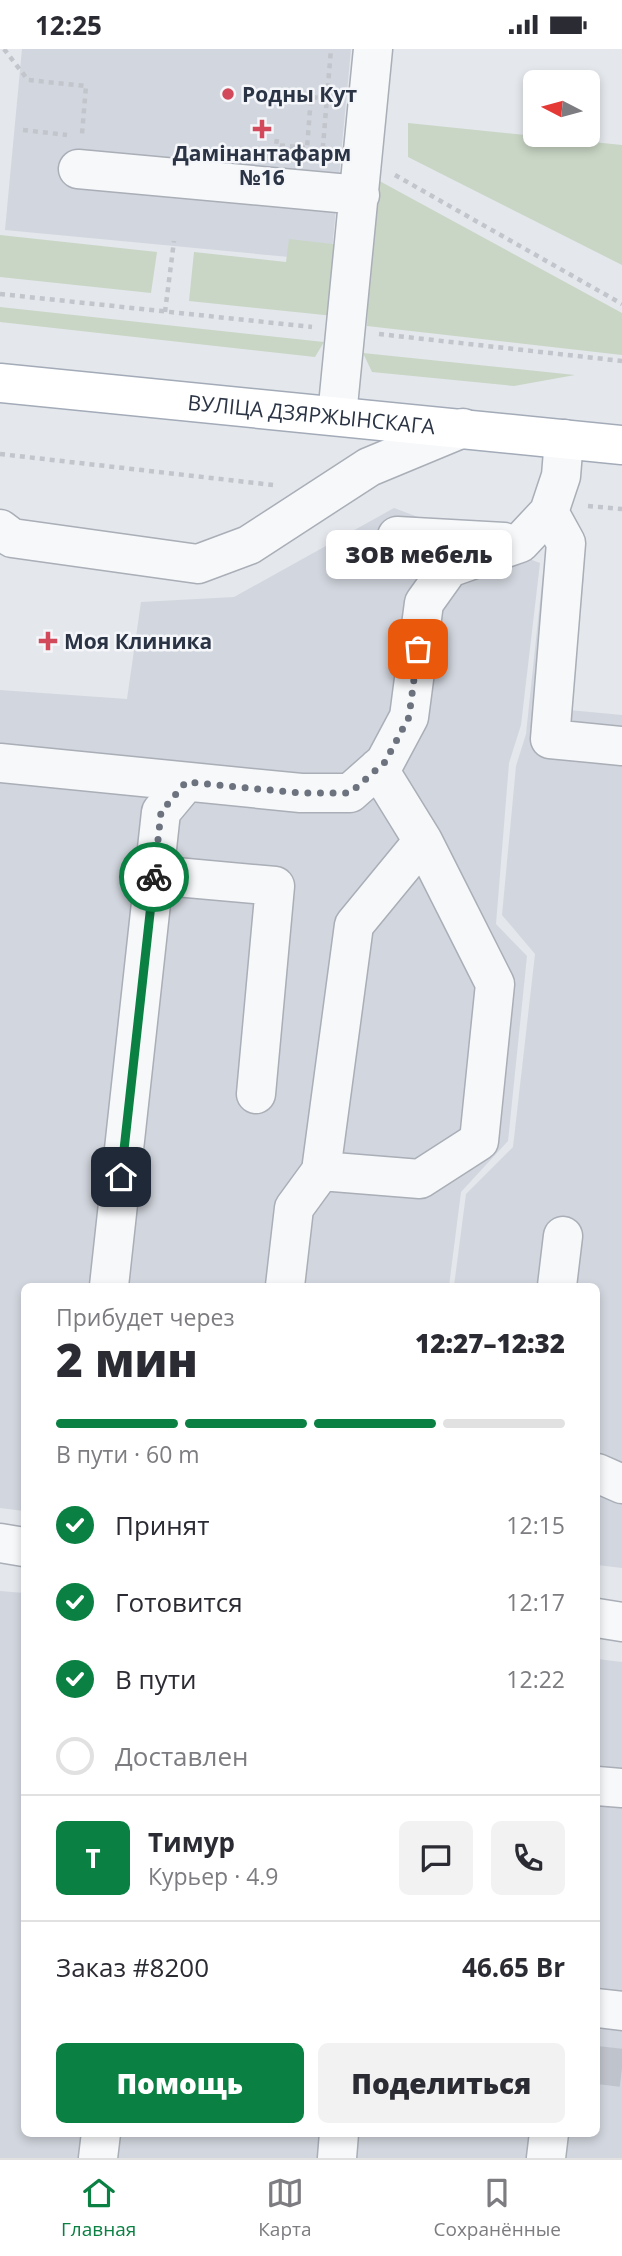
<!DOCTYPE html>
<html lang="ru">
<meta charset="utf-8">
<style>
:root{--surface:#fff;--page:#f2f2f3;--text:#2b2b33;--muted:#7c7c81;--line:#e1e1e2;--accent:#0b8043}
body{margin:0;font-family:"Open Sans",sans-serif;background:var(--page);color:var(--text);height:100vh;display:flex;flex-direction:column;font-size:26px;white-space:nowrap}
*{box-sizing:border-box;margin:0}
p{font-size:23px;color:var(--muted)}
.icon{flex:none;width:38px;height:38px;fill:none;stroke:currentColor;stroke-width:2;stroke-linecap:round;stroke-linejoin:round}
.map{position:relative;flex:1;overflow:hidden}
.details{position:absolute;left:21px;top:1234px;width:579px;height:854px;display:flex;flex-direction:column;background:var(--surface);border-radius:10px;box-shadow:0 4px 10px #0003}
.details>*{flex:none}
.needle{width:46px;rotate:276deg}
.buttons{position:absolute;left:523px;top:21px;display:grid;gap:14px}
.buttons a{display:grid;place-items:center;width:77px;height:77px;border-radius:10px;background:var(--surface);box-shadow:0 4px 10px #0003;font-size:35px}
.pin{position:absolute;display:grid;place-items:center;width:60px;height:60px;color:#fff;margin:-30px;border-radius:14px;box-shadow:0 4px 10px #0006}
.courier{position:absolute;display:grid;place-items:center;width:70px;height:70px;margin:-35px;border:5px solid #0b8043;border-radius:50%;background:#fff;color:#222;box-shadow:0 2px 9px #0007}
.bubble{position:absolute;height:49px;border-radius:10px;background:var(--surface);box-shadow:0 4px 10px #0003;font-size:23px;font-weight:800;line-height:49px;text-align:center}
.headline em{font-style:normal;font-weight:800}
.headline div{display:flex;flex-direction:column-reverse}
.headline{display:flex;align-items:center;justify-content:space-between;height:119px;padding:0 35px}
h1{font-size:46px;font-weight:800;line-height:52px}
.bar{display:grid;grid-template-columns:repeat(4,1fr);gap:10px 7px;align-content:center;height:84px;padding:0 35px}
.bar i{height:9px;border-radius:5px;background:var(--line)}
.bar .current{background:var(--accent)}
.bar p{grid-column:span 4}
.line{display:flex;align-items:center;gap:18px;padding:0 35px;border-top:2px solid var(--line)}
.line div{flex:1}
.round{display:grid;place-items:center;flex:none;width:74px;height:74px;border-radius:10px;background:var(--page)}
ol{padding:0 35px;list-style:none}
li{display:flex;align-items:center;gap:21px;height:77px}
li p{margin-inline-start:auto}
li .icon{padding:7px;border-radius:50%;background:var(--accent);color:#fff;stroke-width:4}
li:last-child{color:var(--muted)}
li i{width:38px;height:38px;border:4px solid var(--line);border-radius:50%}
.button{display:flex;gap:14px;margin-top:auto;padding:14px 35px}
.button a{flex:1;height:80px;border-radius:10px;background:var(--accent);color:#fff;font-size:28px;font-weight:800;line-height:80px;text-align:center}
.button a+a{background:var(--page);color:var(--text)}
.status{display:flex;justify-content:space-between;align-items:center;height:49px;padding:0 35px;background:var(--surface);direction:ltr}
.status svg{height:19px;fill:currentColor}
.tab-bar{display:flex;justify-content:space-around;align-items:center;height:98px;border-top:2px solid var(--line);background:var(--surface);font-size:19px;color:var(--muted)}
.tab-bar a{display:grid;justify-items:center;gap:4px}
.tab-bar .current{color:var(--accent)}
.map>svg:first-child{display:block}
.built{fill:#d2d6de}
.green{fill:#c9d6c5}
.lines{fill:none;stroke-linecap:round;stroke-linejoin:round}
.minor-tunnel{stroke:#bfc3cb;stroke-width:38;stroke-dasharray:38 19;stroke-linecap:butt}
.minor-casing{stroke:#a9aeb7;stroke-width:41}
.major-casing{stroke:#a3abb8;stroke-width:41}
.path{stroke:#c2c5cb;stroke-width:4.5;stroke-dasharray:5 5;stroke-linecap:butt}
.minor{stroke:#f7f8fa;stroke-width:38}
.major{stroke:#fff;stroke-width:38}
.done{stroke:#6c737f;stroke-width:7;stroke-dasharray:0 12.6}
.route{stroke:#0b8043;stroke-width:9}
.poi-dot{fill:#d1495b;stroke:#f4f6f9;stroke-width:2.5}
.labels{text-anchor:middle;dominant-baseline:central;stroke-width:5;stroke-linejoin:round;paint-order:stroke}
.poi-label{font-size:21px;font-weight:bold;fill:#2b3445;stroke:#f4f6f9;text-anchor:start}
.street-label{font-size:21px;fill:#2b3445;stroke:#f4f6f9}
</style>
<div class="status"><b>12:25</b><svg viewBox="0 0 49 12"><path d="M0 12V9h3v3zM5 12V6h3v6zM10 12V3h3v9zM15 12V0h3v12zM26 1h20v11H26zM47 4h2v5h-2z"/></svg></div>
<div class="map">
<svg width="622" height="2109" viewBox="0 0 622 2109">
<rect width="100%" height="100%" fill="#e4e7ec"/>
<!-- built -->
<path class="built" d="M 22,0 L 351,0 L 331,212 L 5,181 Z
M 394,459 L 540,514 L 521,676 L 509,714 L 496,875 L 527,907 L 508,1092 L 461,1143 L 449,1237 L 24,1237 L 24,1462 L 0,1459 L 0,641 L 127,650 L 141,553 L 234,548 Z
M 543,524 L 584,526 L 569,661 L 622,666 L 622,1519 L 597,1516 L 597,1237 L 454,1237 L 466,1145 L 513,1098 L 535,905 L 502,866 L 516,717 L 526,685 Z
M 0,1542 L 24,1544 L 24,2084 L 597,2084 L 597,1610 L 622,1613 L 622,2109 L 0,2109 Z"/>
<!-- green -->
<path class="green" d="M 408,74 L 622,96 L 622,216 L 408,108 Z
M 374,129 L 622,264 L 622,306 L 367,277 Z
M 0,186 L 157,203 L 151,244 L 0,228 Z
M 289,190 L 341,196 L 334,267 L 189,252 L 194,203 L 286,213 Z
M 0,258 L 324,293 L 315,308 L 0,273 Z
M 363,304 L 575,326 L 514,337 L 372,323 Z"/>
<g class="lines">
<!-- minor-tunnel -->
<path class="minor-tunnel" d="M 597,2016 L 622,2019"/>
<defs>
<path id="minor" d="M 78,120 L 360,146
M 337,367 L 373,0
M 549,463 L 566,494 L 550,690 L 622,697
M 0,480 L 12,489 L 198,515 L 249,496 L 369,418 L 463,379
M 397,487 L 504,493
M 0,714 L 301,744 L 350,744 L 385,713 L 409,668 L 424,554 L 449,519 L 520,494 L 549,463 L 561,427 L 564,390
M 154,826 L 275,837 L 256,1045
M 321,1122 L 420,1130 L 479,1092 L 495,935 L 423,792
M 109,1237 L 161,763 L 186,733
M 285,1237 L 294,1159 L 321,1122 L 354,876 L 423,792 L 378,719
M 557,1237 L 563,1187
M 597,1424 L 622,1435
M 0,1494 L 24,1498
M 597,1569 L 622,1573
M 597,1737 L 622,1739
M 597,1959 L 622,1962
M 98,2109 L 101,2084
M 337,2109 L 339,2084
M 546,2109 L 549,2084"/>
<g id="major">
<path id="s1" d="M 0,334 L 622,396"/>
</g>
</defs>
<!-- minor casing -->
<use href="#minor" class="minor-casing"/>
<!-- major casing -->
<use href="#major" class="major-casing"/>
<!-- path -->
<path class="path" d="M 4,0 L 28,31 L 86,37 L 82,85
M 23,81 L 67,86
M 277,90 L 276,96 L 307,99 L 311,48 L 327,50
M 322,109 L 331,0
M 395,126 L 622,255
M 0,245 L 312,278
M 165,263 L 174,192
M 379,285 L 622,312
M 0,405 L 273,436
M 588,457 L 622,460"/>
<!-- minor -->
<use href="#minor" class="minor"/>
<!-- major -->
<use href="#major" class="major"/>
</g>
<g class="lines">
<!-- done -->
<path class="done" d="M 154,828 L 161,763 L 186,733 L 300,744 L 350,744 L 385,713 L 409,668 L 418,600"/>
<!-- route -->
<path class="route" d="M 121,1128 L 154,828"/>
</g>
<!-- markers -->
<g class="poi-dot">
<circle cx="228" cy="45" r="7"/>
<path d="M258.5 69.5h7v7h7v7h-7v7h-7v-7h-7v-7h7z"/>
<path d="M44.5 581.5h7v7h7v7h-7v7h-7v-7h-7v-7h7z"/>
</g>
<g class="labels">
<!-- poi labels -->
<g class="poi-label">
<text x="242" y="45">Родны Кут</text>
<text x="262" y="104" text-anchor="middle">Дамінантафарм<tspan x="262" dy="24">№16</tspan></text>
<text x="64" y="592">Моя Клиника</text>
</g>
<!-- street labels -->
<g class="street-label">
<text stroke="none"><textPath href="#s1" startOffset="313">ВУЛІЦА ДЗЯРЖЫНСКАГА</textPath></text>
</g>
</g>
</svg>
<div class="buttons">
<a><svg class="needle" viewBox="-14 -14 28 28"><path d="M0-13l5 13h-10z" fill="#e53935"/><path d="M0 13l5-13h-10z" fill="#7c7c81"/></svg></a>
</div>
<div class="pin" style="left:418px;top:600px;background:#ea580c"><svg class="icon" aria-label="bag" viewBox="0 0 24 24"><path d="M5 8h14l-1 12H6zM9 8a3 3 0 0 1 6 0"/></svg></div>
<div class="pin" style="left:121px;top:1128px;background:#1f2937"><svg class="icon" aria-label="home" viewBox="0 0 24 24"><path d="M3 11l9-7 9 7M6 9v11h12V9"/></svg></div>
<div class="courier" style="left:154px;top:828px"><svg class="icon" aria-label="bike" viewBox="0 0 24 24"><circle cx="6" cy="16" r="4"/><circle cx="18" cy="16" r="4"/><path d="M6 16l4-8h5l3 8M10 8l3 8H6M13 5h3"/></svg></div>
<div class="bubble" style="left:326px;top:481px;width:186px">ЗОВ мебель</div>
<section class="details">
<div class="headline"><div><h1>2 мин</h1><p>Прибудет через</p></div><em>12:27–12:32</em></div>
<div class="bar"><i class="current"></i><i class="current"></i><i class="current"></i><i></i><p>В пути · 60 m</p></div>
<ol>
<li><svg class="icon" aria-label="check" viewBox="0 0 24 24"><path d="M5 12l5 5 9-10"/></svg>Принят<p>12:15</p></li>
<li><svg class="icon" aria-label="check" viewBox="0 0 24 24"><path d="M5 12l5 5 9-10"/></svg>Готовится<p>12:17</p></li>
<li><svg class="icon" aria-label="check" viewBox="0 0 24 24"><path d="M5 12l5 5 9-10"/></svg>В пути<p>12:22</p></li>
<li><i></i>Доставлен</li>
</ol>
<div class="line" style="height:126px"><b class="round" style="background:var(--accent);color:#fff">Т</b><div><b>Тимур</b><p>Курьер · 4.9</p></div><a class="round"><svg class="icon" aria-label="chat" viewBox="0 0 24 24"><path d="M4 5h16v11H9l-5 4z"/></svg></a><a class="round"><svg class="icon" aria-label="phone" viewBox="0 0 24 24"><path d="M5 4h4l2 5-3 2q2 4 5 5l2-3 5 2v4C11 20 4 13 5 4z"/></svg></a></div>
<div class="line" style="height:91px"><div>Заказ #8200</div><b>46.65 Br</b></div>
<div class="button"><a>Помощь</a><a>Поделиться</a></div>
</section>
</div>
<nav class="tab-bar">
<a class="current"><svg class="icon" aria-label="home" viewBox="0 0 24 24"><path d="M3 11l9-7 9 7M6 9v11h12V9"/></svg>Главная</a>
<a><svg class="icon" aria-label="map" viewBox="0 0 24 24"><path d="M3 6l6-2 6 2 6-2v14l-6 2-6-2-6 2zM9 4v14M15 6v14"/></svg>Карта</a>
<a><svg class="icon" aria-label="saved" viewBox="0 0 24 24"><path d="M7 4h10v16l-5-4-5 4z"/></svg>Сохранённые</a>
</nav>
